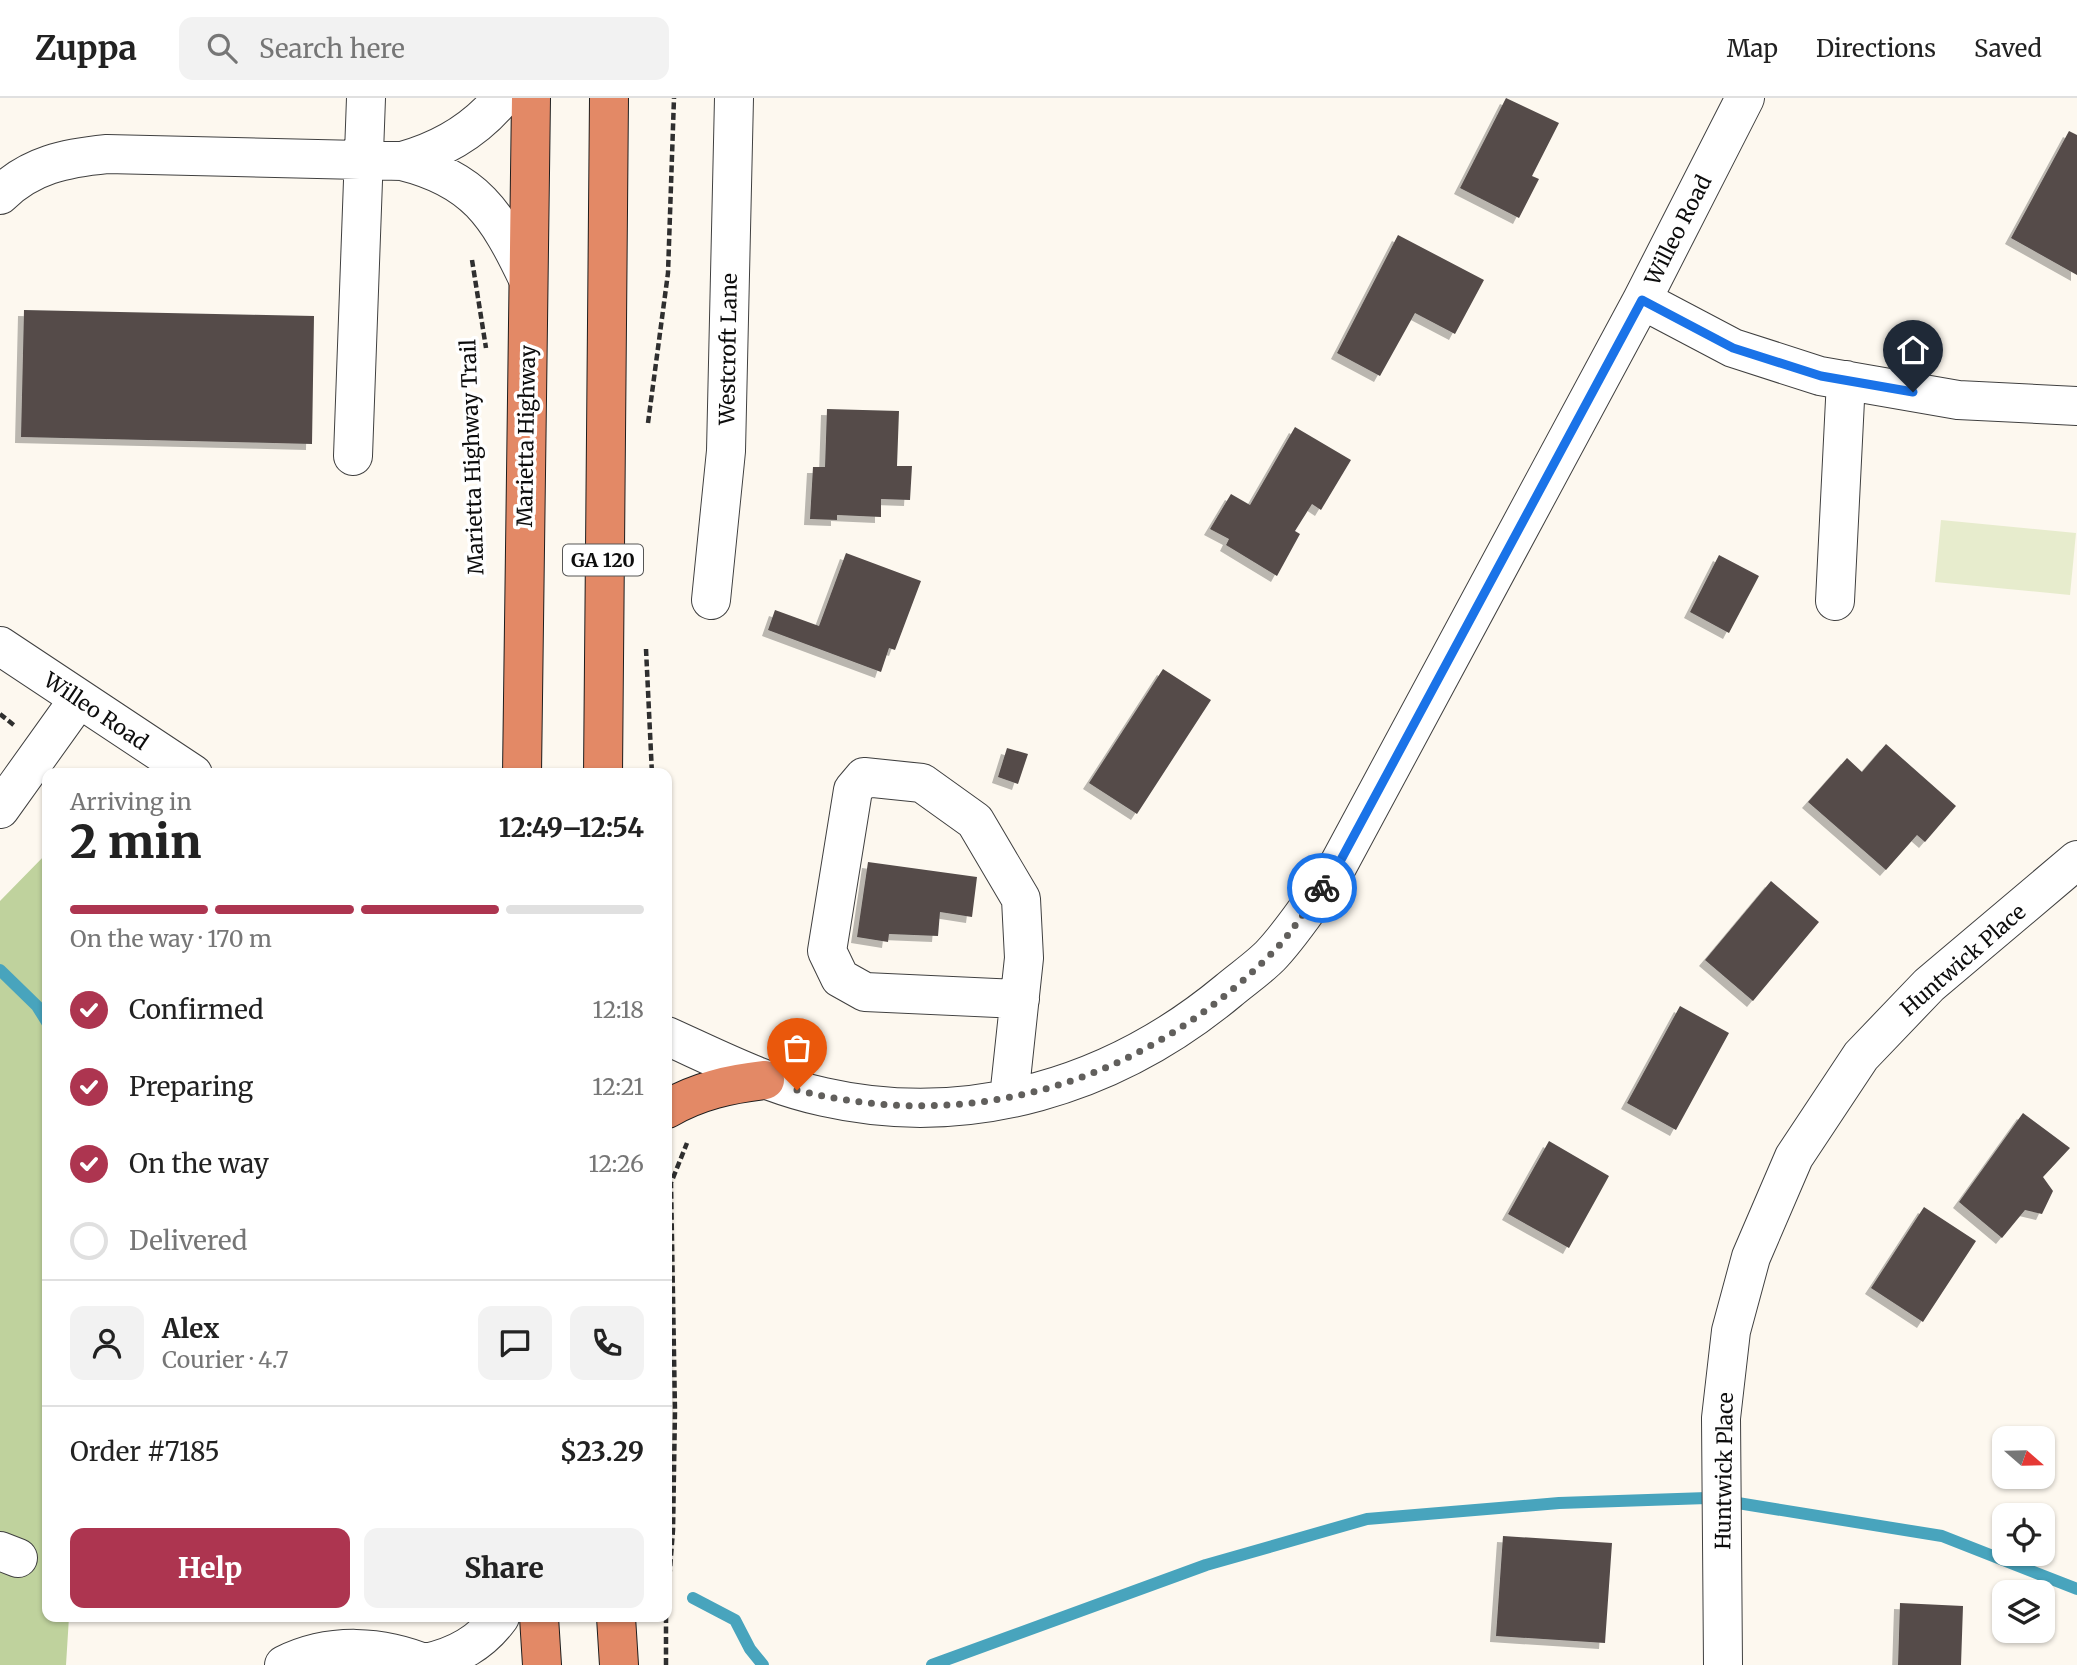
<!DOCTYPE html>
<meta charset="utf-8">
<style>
:root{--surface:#fff;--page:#f2f2f2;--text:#222;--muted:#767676;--line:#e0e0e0;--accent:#ad3550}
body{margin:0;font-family:Merriweather,serif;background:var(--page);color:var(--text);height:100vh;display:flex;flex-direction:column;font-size:26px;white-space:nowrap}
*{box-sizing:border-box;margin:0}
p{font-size:23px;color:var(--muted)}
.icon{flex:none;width:38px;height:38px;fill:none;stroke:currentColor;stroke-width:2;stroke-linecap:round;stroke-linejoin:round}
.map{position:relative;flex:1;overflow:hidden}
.panel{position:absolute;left:42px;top:670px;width:630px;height:854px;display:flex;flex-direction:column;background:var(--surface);border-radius:14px;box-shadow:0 2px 5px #0004}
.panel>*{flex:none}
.needle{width:46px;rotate:110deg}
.buttons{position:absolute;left:1992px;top:1328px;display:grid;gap:14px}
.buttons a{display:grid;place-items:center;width:63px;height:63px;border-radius:14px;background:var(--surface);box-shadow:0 2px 5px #0004;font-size:35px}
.pin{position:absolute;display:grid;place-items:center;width:60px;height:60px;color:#fff;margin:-72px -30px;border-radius:50% 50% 50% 0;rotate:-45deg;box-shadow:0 0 7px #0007}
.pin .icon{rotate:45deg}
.courier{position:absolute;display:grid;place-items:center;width:70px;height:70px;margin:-35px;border:5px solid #1a73e8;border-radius:50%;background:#fff;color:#222;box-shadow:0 2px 9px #0007}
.overview em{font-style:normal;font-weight:800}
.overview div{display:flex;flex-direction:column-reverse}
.overview{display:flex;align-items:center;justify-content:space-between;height:119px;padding:0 28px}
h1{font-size:46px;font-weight:800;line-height:52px}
.bar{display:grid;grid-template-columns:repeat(4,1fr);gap:10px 7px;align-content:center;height:84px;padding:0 28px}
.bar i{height:9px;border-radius:5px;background:var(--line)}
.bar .current{background:var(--accent)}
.bar p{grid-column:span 4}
.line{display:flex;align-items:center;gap:18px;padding:0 28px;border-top:2px solid var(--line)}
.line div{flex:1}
.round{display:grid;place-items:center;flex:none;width:74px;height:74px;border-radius:14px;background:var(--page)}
ol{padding:0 28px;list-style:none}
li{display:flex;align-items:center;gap:21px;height:77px}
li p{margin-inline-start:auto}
li .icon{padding:7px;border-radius:50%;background:var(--accent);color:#fff;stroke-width:4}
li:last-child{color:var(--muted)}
li i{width:38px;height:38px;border:4px solid var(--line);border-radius:50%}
.cta{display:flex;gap:14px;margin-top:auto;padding:14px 28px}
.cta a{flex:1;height:80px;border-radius:14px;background:var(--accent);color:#fff;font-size:28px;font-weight:800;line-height:80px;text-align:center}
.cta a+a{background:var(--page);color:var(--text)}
header{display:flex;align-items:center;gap:42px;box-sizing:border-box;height:98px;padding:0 35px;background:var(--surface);border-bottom:2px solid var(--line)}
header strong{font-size:33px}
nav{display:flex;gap:38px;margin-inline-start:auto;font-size:24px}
.search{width:490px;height:63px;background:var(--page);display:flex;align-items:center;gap:18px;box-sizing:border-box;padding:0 24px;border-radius:14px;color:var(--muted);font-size:26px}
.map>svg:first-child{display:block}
.forest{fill:#bfd29d}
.pitch{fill:#e7eccd}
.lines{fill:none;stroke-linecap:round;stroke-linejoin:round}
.stream{stroke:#48a4bd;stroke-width:12}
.building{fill:#544c4a;filter:url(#shadow)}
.minor-casing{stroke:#404040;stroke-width:40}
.highway-casing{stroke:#1e1e1e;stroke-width:40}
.path{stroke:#2f2f2f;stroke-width:4.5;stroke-dasharray:7 3.5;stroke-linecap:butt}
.minor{stroke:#fff;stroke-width:38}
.highway{stroke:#e38966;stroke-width:38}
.done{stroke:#615f5c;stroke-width:7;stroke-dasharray:0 12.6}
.route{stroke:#1a73e8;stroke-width:9}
.labels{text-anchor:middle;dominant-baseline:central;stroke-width:7;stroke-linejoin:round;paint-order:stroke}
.shield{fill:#fff;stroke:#565656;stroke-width:2}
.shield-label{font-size:19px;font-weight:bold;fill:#0d0d0d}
.street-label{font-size:21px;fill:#0d0d0d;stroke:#fff}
</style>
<header>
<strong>Zuppa</strong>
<div class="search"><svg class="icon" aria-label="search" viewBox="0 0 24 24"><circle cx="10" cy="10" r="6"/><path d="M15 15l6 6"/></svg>Search here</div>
<nav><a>Map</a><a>Directions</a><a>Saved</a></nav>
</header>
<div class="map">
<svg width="2077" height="1567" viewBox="0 0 2077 1567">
<defs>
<filter id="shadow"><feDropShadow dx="-6" dy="6" stdDeviation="0" flood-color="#0004"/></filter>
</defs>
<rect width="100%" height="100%" fill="#fdf8ef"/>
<!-- forest -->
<path class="forest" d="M 47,755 L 47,1519 L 69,1519 L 66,1567 L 0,1567 L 0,803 Z"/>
<!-- pitch -->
<path class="pitch" d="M 1941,422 L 2076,435 L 2070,497 L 1935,484 Z"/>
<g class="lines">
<!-- stream -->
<path class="stream" d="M 0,872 L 37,908 L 47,924
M 693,1500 L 735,1522 L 750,1551 L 763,1567
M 932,1567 L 1206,1467 L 1367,1421 L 1559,1405 L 1707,1400 L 1942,1438 L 2077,1491"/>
</g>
<!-- building -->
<path class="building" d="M 1506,0 L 1559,25 L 1532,78 L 1539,81 L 1519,120 L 1460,90 Z
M 2069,33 L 2077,37 L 2077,177 L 2011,140 Z
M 1398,137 L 1484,182 L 1455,236 L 1415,215 L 1380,278 L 1337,255 Z
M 24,212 L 314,218 L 312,346 L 21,339 Z
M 827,311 L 899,313 L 897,368 L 912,368 L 910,402 L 881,401 L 881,419 L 837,417 L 837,422 L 810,421 L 813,369 L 825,369 Z
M 1295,329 L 1351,362 L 1321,412 L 1312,406 L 1295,433 L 1300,436 L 1277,478 L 1226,447 L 1229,441 L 1210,431 L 1231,396 L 1250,407 Z
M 846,455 L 921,483 L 895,552 L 889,550 L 881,574 L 768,532 L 775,512 L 819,528 Z
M 1719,457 L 1759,478 L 1729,535 L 1690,514 Z
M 1163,571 L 1211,602 L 1137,716 L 1089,685 Z
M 1886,646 L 1956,708 L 1925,744 L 1917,737 L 1886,772 L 1808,704 L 1847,660 L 1862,674 Z
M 1007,650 L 1028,656 L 1018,686 L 998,679 Z
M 868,764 L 977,779 L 972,819 L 940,814 L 938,838 L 889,836 L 888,844 L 857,839 Z
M 1771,783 L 1819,824 L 1753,903 L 1705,862 Z
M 1680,908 L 1729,935 L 1676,1032 L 1627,1005 Z
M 2023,1015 L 2070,1050 L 2043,1079 L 2053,1093 L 2042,1116 L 2025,1112 L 2002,1140 L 1959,1104 Z
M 1549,1043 L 1609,1078 L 1569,1150 L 1508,1116 Z
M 1924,1109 L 1976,1143 L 1923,1224 L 1871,1190 Z
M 1503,1438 L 1612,1445 L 1605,1545 L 1496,1538 Z
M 1900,1505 L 1963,1508 L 1961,1567 L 1898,1567 Z"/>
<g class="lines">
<defs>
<path id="minor" d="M 402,63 C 442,52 476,32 502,0
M 0,97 C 30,67 66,60 107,56 L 402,63 C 475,81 497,116 528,181
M 1642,202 L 1733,250 L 1820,278 L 1958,302 L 2077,308
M 353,358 L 366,0
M 711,502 L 726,353 L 734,0
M 1835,503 L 1846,282
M 0,548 L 193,676
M 0,711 L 78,602
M 667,938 C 718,961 768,987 824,999 C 970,1032 1115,987 1228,893 C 1242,881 1260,869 1272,856 C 1296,830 1315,799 1336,771 L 1642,202 L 1745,0
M 1009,1000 L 1024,860 L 1021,801 L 975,723 L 922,685 L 864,679 L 853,692 L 827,853 L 840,880 L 865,894 L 1020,901
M 0,1453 L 18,1460
M 426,1565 C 457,1558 481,1545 500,1519
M 284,1567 C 330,1544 382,1547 429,1567
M 1723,1567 L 1721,1320 L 1731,1233 L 1751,1159 L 1794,1059 L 1861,958 L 1929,887 L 2077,762"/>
<path id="highway" d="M 522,676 L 531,0
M 603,676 L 609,0
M 667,1011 C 698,993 730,986 765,982
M 539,1519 L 542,1567
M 616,1519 L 619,1567"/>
</defs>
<!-- minor casing -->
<use href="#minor" class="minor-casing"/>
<!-- highway casing -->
<use href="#highway" class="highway-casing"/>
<!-- path -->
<path class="path" d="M 472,162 L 486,250
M 648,325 L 668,175 L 674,0
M 646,551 L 652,676
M 0,616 L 15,628
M 667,1510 L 673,1432 L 675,1313 L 671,1085 L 687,1045
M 666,1567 L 666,1519"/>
<!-- minor -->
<use href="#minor" class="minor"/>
<!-- highway -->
<use href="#highway" class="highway"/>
</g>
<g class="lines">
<!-- done -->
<path class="done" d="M 797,992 C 973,1037 1143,984 1270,857 C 1290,838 1305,812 1322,790"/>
<!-- route -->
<path class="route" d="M 1322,790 L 1336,771 L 1642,202 L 1733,250 L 1821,278 L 1913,294"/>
</g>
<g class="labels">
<!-- shield labels -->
<rect class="shield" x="563" y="446.5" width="80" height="31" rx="5"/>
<g class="shield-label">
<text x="603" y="462">GA 120</text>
</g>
<!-- street labels -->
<g class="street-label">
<text transform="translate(1678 132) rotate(-63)">Willeo Road</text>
<text transform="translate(728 251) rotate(-89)">Westcroft Lane</text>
<text transform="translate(526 338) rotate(-89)">Marietta Highway</text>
<text transform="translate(472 359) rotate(-92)">Marietta Highway Trail</text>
<text transform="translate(96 613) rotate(34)">Willeo Road</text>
<text transform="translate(1963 862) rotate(-41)">Huntwick Place</text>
<text transform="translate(1724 1373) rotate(-89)">Huntwick Place</text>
</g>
</g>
</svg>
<div class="buttons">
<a><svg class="needle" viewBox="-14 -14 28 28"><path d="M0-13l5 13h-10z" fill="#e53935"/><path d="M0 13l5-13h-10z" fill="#767676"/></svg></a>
<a><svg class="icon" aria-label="locate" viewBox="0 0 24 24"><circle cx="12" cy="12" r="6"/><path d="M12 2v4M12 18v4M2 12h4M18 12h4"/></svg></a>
<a><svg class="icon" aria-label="layers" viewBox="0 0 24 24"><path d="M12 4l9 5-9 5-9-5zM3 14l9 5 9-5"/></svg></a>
</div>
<div class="pin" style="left:797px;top:992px;background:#ea580c"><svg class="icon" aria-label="bag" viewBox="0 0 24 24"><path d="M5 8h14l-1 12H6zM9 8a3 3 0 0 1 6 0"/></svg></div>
<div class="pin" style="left:1913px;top:294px;background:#1f2937"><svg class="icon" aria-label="home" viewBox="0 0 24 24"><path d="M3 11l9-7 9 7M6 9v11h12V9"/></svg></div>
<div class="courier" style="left:1322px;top:790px"><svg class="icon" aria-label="bike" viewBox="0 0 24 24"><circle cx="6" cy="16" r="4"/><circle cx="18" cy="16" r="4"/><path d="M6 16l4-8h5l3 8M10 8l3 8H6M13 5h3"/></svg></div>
<section class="panel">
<div class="overview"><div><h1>2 min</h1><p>Arriving in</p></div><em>12:49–12:54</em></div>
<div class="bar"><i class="current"></i><i class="current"></i><i class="current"></i><i></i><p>On the way · 170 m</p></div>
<ol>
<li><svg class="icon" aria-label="check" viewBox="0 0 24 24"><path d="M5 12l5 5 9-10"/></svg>Confirmed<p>12:18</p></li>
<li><svg class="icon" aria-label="check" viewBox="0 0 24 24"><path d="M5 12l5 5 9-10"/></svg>Preparing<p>12:21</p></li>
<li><svg class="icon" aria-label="check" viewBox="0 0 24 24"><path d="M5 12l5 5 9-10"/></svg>On the way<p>12:26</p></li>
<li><i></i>Delivered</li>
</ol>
<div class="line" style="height:126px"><a class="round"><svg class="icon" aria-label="person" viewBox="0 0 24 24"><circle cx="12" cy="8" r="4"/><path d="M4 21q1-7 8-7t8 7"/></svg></a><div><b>Alex</b><p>Courier · 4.7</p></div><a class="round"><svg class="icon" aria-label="chat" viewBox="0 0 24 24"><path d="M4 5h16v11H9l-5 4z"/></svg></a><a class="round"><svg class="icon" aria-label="phone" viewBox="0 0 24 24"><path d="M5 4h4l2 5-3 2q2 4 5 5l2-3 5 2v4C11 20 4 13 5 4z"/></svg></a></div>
<div class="line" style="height:91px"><div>Order #7185</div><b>$23.29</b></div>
<div class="cta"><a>Help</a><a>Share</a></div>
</section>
</div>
